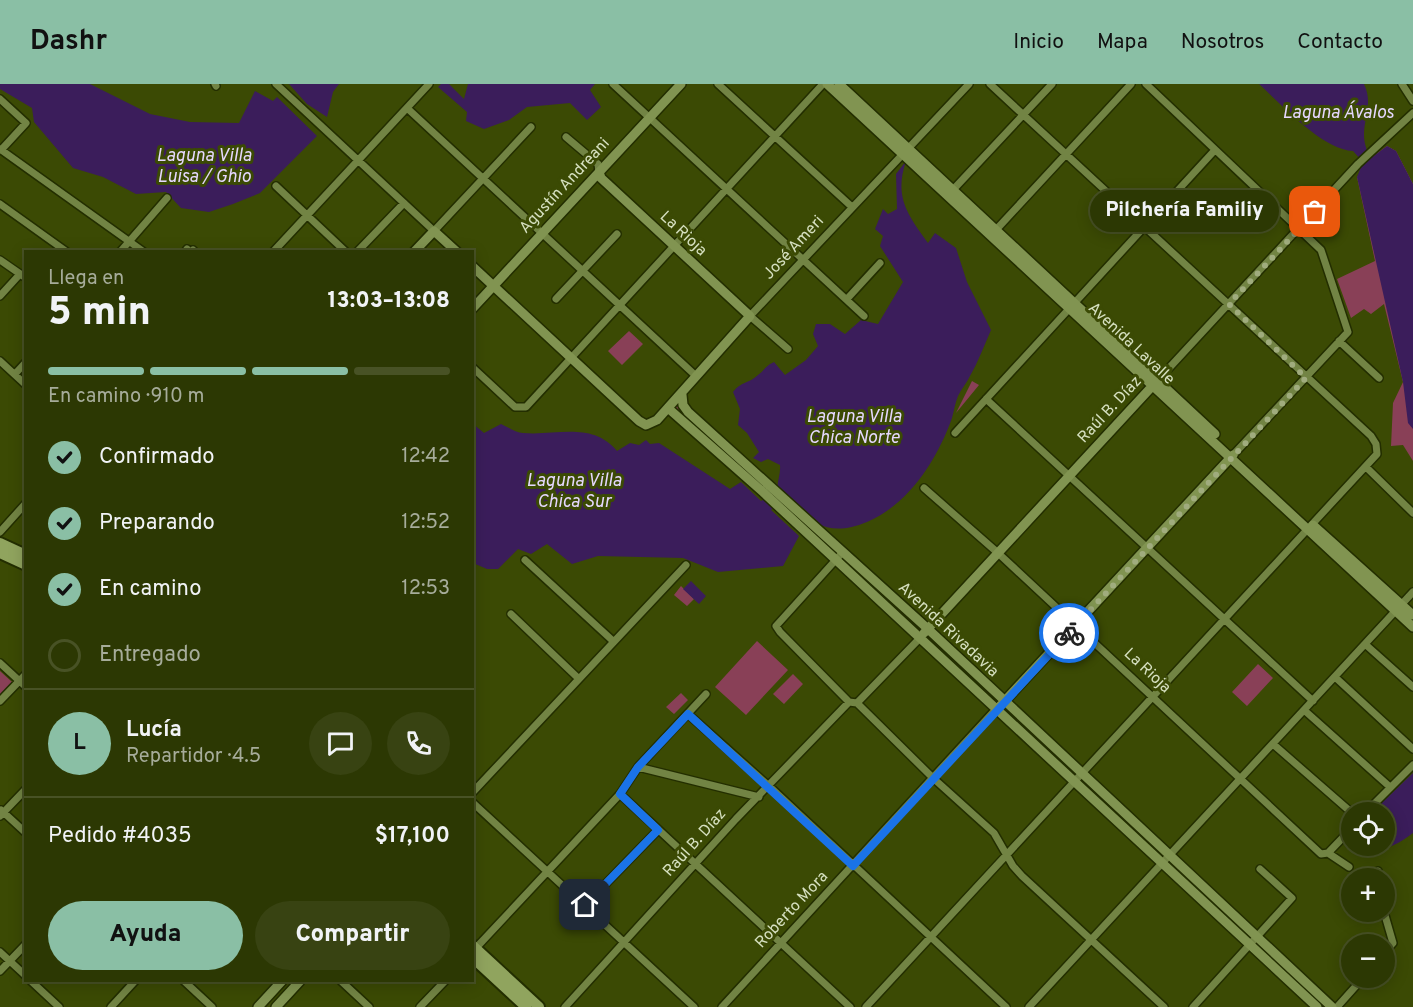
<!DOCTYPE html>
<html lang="es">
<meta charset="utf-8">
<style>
:root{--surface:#2c3803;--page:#384312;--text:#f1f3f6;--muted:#a6ac9a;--line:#485225;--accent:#8abfa5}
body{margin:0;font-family:Overpass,sans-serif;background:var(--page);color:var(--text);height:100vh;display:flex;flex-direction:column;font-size:22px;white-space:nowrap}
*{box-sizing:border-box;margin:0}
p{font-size:20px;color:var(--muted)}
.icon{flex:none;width:33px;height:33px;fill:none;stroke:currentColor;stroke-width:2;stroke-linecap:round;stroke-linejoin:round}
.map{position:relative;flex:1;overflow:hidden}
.details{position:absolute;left:24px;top:166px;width:450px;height:732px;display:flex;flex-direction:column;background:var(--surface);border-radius:0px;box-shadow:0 3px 15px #0003,0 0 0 2px var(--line)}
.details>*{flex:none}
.controls{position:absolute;left:1341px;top:718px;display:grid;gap:12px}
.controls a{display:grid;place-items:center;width:54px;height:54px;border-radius:50%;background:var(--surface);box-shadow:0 3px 15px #0003,0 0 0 2px var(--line);font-size:30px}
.pin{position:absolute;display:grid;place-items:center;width:51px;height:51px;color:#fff;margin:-26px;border-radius:12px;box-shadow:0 3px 9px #0006}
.courier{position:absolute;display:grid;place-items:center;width:60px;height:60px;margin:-30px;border:4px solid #1a73e8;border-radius:50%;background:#fff;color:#222;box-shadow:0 2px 8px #0007}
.bubble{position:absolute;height:42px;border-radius:21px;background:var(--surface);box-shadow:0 3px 15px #0003,0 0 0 2px var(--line);font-size:20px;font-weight:800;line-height:42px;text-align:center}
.headline em{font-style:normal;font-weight:800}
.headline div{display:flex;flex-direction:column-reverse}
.headline{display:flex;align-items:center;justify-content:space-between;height:102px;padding:0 24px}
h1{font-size:39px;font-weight:800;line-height:45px}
.bar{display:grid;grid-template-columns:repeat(4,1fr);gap:9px 6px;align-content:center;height:72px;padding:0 24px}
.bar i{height:8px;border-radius:4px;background:var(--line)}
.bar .active{background:var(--accent)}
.bar p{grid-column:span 4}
.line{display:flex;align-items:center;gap:15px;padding:0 24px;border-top:2px solid var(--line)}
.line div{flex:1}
.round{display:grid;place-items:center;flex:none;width:63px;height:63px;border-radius:32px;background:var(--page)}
ol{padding:0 24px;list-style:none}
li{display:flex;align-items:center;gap:18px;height:66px}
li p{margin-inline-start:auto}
li .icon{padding:6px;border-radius:50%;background:var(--accent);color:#111;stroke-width:4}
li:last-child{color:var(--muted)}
li i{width:33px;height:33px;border:3px solid var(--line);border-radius:50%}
.action{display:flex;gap:12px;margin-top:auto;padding:12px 24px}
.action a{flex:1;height:69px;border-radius:36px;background:var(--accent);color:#111;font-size:24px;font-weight:800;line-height:69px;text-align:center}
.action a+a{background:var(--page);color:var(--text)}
header{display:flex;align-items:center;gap:36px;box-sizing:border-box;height:84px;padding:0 30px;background:var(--accent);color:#111}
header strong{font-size:28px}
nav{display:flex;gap:33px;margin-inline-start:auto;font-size:21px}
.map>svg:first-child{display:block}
.green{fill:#894057}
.water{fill:#3b1d5b}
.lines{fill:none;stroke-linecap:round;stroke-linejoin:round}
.street-casing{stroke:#232e00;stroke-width:10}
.secondary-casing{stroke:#232e00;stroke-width:12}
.primary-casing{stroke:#232e00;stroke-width:14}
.street{stroke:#728444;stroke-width:7}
.secondary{stroke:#819451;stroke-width:9}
.primary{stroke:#90a45e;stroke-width:10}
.done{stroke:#a0ac7e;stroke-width:6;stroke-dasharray:0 10.8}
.route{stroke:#1a73e8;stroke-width:8}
.labels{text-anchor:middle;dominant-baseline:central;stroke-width:6;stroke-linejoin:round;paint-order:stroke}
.street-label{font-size:16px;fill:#d6e0c0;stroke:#3b4a04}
.water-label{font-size:18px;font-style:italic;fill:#e6d8ff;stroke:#3b4a04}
</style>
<header>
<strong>Dashr</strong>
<nav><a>Inicio</a><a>Mapa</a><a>Nosotros</a><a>Contacto</a></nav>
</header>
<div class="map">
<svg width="1413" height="923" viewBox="0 0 1413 923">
<rect width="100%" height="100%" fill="#3b4a04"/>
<!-- green -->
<path class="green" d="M 1387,62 L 1396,67 L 1413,100 L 1413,377 L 1403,361 L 1391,362 L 1393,319 L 1403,298 L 1384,220 L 1371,230 L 1364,225 L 1351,234 L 1337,195 L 1375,177 L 1357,93 L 1371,74 Z
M 629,247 L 643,260 L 622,281 L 608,267 Z
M 972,297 L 979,301 L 956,329 Z
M 678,318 L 833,464 L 830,467 L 674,325 Z
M 848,477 L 917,541 L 915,543 L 845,478 Z
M 681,502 L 694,515 L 687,522 L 674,511 Z
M 932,555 L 994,614 L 992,617 L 929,558 Z
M 757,557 L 788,586 L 746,631 L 715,603 Z
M 1258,580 L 1273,594 L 1247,622 L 1232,608 Z
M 0,587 L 12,598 L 0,612 Z
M 793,590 L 803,600 L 784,620 L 773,610 Z
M 681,609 L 688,616 L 674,630 L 666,623 Z
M 1009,628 L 1072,687 L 1070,689 L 1006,630 Z
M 1089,701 L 1160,768 L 1157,771 L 1085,705 Z
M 1175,780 L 1247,850 L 1171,783 Z"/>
<!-- water -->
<path class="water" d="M 0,0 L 90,0 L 150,30 L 190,38 L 239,39 L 255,7 L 273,17 L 277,13 L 317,52 L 260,109 L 233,120 L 209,128 L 181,124 L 166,108 L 136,110 L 103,93 L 73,84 L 34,38 L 32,24 L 0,5 Z
M 289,0 L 339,0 L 333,8 L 327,33 L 307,20 Z
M 441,0 L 449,0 L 464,15 L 468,0 L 595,0 L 590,6 L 601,23 L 587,36 L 570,19 L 527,23 L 509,36 L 484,45 L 466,37 L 467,28 L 438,3 Z
M 1259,0 L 1364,0 C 1377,27 1353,45 1371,74 L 1387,62 L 1396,67 L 1413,100 L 1413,345 L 1408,339 L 1403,298 L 1357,93 L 1363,78 L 1353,67 C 1322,65 1282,21 1259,0 Z
M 906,77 C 894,113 907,130 928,159 L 935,149 L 956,164 L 967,198 L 991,246 C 984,262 978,278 970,292 C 967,299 961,305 958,312 C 955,319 954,327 952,334 C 937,376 909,420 867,438 C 830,453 813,441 787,415 L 771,426 L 799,452 L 783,482 L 718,488 L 683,474 L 598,472 L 572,480 L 547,460 L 531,470 L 518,465 L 498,485 L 487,485 L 473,479 L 472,339 L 484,349 L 501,340 C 508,343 516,349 523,349 C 556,352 592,337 617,367 L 630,359 L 639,361 L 646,356 L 650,360 L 659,359 L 730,405 L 741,398 L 761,417 L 778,407 C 776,399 781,391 780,381 L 768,375 L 761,378 L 753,374 L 759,368 L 747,349 L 738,341 L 740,325 L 733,308 C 740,298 750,299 758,291 C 765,286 765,282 774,278 L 785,291 L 806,276 L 818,262 L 813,250 L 816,240 L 830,240 L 845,250 L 861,236 L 878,240 L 903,198 L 880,162 L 883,152 L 875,145 L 883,125 L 888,130 L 897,125 L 896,90 Z
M 691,497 L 706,512 L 699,520 L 683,505 Z
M 1413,689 L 1413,749 C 1397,761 1375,774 1355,762 L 1384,762 L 1384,729 L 1371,729 Z"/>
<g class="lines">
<defs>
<path id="street" d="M 215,0 L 216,2
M 276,0 L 434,147 L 531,43
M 613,0 L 864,232
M 718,0 L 852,123
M 1146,0 L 1321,166 L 1348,248 L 1235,369
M 1402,0 L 1413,17
M 0,15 L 26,39 L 1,66
M 407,24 L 696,292
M 566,53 L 598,80 L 599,88
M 0,65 L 144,168
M 276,102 L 346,168
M 950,109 L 1052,0
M 0,120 L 67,168
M 994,148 L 1131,0
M 193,166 L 195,168
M 120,168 L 167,114
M 185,168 L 187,165
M 273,168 L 429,0
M 357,168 L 404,119
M 0,176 L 26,194
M 0,212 L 20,190
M 556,215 L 617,150
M 847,215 L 880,179
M 1339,257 L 1379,294
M 788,265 L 750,232 L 969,0
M 0,277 L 26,301
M 472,283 L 515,323 L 526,323 L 823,0
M 15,290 L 26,278
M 1158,296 L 1358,80 L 1413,29
M 986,315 L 1313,617
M 955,349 L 1214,67
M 1366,383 L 1413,429
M 924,404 L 998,469 L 1321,770 L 1328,769 L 1352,744
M 0,448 L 26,419
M 842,469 L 776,542 L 780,548 L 849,618 L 857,619 L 933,694 L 994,749 L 1013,782 L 1022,792 L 1164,923
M 525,476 L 613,557
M 511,530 L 578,594
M 1365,560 L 1413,603
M 0,579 L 26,603
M 1335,593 L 1413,665
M 0,617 L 26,590
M 857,619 L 920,554
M 1304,626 L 1390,703
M 688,630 L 770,703 L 1006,923
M 1273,660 L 1352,729
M 638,683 L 759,713
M 472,709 L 686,481
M 620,710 L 850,923
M 472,718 L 694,923
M 1,726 L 26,749
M 1365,729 L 1413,681
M 0,732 L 26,705
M 1328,769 L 1349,783
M 1378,787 L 1380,795
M 585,821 L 658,746
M 1384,828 L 1393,859 L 1384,869
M 474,866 L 620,710 L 638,683 L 706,610
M 0,868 L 26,892
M 0,887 L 26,860
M 31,897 L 59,923
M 184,897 L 212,923
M 341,897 L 369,923
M 111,923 L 135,897
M 420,923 L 445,897
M 565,923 L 736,735 L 849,618
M 722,923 L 996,625
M 866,923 L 1377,370 L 1376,360 L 1371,352 L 990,0
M 1029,923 L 1413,508
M 1193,923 L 1292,814 L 1260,785
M 1337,923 L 1363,894"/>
<path id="secondary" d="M 827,0 L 1413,543
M 839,0 L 1215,350
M 414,168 L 434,147 L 457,168
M 472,182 L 639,337 L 646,341 L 657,336 L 750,232 L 601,94 L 599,88
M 472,225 L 681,0
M 682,311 L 683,321 L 688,328 L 928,545 L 1332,923
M 669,325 L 763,408 L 1317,923
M 1313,441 L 1413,531
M 924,549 L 1157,297
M 1000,622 L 1233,371
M 258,923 L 282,897
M 276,923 L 300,897"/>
<path id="primary" d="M 0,459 L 26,471
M 0,469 L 26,481
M 472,861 L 539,923
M 472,873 L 526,923"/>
</defs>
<!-- street casing -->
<use href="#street" class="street-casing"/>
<!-- secondary casing -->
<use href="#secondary" class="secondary-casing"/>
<!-- primary casing -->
<use href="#primary" class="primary-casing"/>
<!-- street -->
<use href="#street" class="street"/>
<!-- secondary -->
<use href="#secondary" class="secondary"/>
<!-- primary -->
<use href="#primary" class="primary"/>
</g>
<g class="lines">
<!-- done -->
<path class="done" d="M 1069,549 L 1306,294 L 1229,220 L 1315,128"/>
<!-- route -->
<path class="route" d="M 585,821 L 658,746 L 620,710 L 638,683 L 688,630 L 853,782 L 1069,549"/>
</g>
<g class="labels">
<!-- street labels -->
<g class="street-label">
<text transform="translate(565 102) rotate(-47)">Agustín Andreani</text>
<text transform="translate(683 150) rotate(43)">La Rioja</text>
<text transform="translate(794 164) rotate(-47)">José Ameri</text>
<text transform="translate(1131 260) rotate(43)">Avenida Lavalle</text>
<text transform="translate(1110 326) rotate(-47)">Raúl B. Díaz</text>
<text transform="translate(948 546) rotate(43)">Avenida Rivadavia</text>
<text transform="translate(1147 587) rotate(43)">La Rioja</text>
<text transform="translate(695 759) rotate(-48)">Raúl B. Díaz</text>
<text transform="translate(792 826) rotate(-47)">Roberto Mora</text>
</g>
<!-- water labels -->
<g class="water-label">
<text x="1338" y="29">Laguna Ávalos</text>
<text x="204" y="72">Laguna Villa<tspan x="204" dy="21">Luisa / Ghio</tspan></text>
<text x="854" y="333">Laguna Villa<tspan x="854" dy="21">Chica Norte</tspan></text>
<text x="574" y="397">Laguna Villa<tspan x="574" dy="21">Chica Sur</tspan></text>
</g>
</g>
</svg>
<div class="controls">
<a><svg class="icon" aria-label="locate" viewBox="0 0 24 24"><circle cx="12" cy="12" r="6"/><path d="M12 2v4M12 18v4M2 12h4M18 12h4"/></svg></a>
<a>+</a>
<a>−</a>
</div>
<div class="pin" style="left:1315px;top:128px;background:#ea580c"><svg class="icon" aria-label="bag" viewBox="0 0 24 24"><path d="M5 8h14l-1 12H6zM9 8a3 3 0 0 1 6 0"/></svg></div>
<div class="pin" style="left:585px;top:821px;background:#1f2937"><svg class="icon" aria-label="home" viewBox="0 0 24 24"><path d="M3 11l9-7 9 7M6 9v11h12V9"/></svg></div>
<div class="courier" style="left:1069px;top:549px"><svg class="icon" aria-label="bike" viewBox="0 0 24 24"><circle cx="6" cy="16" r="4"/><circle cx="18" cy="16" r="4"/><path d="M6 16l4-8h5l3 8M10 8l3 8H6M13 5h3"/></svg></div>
<div class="bubble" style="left:1090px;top:106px;width:189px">Pilchería Familiy</div>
<section class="details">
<div class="headline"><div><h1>5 min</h1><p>Llega en</p></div><em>13:03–13:08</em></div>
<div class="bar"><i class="active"></i><i class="active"></i><i class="active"></i><i></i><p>En camino · 910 m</p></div>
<ol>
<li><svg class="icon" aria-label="check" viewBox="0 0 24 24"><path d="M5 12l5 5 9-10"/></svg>Confirmado<p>12:42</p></li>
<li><svg class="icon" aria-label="check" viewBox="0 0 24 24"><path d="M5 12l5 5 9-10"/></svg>Preparando<p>12:52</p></li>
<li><svg class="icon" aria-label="check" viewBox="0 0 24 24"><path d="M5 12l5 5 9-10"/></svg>En camino<p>12:53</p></li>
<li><i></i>Entregado</li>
</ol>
<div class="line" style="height:108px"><b class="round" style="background:var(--accent);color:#111">L</b><div><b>Lucía</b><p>Repartidor · 4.5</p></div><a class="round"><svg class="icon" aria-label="chat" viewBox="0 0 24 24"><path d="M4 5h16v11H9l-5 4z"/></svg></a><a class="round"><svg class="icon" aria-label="phone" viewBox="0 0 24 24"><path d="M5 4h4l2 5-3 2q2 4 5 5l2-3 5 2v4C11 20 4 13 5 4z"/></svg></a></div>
<div class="line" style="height:78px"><div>Pedido #4035</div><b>$17,100</b></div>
<div class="action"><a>Ayuda</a><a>Compartir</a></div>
</section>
</div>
